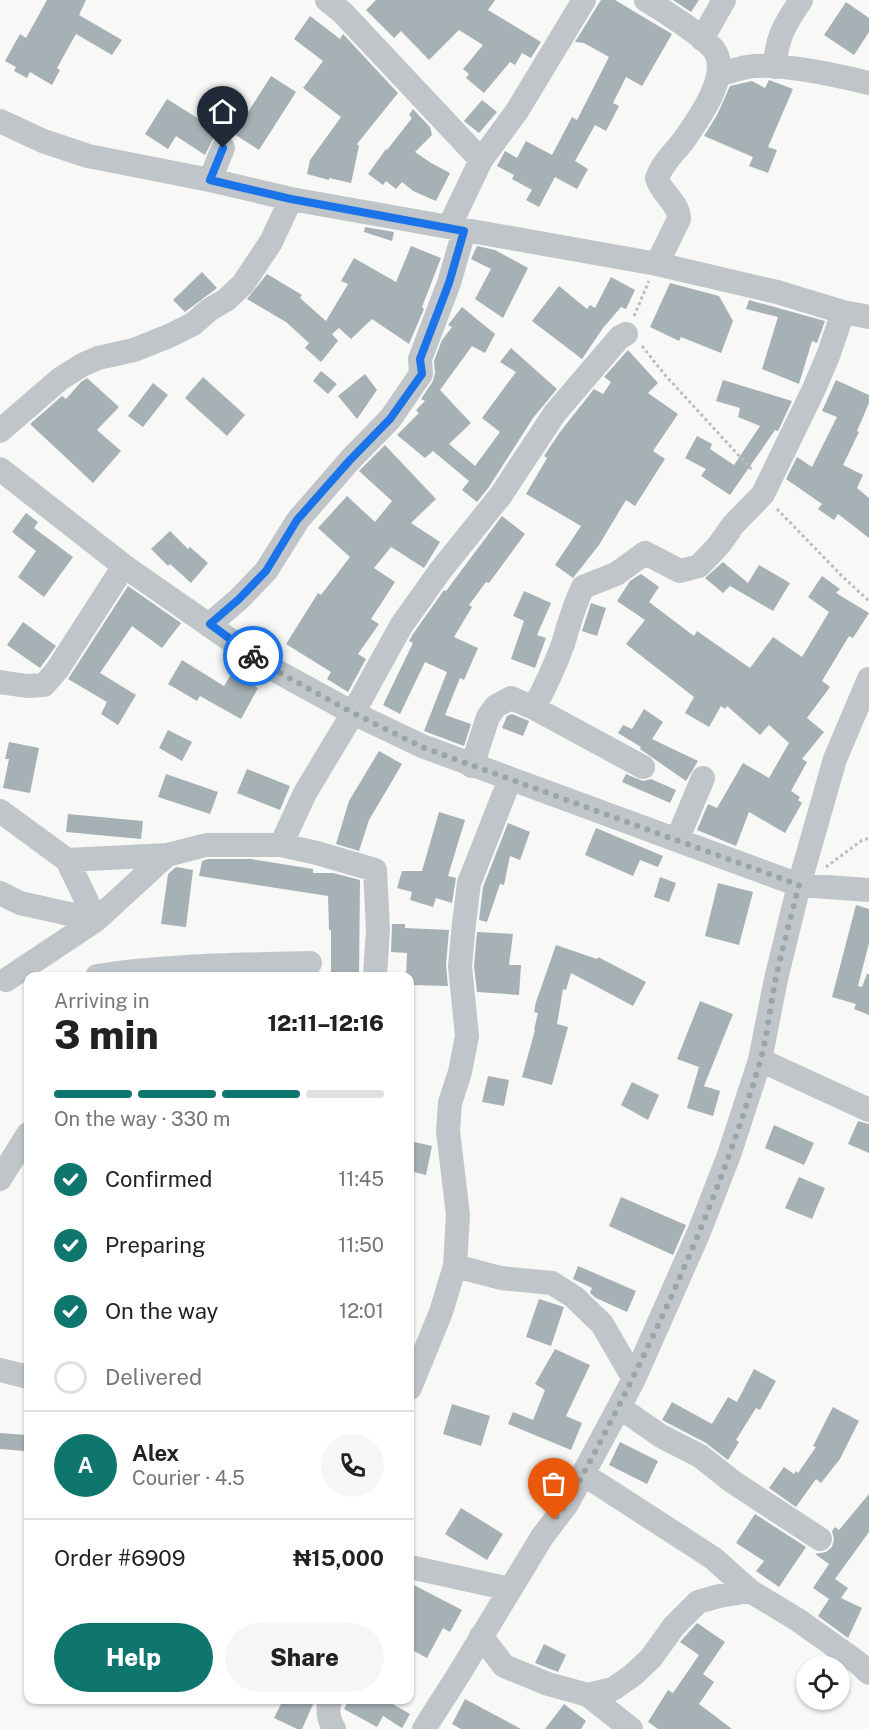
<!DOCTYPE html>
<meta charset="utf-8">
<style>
:root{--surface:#fff;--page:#f6f6f6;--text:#222;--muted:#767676;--line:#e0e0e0;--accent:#0f766e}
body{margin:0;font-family:"Public Sans",sans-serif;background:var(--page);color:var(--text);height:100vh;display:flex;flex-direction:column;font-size:22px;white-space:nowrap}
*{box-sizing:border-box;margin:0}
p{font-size:20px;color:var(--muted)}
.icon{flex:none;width:33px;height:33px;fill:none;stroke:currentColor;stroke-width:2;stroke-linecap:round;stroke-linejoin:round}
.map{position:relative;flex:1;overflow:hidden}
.details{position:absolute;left:24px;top:972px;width:390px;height:732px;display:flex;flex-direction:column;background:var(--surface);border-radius:12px;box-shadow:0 2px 4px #0004}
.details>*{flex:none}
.fabs{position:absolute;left:796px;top:1656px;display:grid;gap:12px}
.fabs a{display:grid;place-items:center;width:54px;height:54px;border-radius:50%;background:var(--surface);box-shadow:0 2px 4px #0004;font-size:30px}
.pin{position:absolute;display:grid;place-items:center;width:51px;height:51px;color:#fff;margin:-62px -26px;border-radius:50% 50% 50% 0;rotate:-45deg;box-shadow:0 0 6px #0007}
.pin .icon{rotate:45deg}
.courier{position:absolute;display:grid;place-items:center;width:60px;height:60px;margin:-30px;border:4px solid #1a73e8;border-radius:50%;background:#fff;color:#222;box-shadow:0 2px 8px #0007}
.summary em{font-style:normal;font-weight:800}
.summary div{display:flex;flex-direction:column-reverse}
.summary{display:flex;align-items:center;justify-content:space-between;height:102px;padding:0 30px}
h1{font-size:39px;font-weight:800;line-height:45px}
.bar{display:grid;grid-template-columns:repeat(4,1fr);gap:9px 6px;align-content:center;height:72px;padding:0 30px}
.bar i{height:8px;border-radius:4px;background:var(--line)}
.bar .current{background:var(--accent)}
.bar p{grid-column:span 4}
.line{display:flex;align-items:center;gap:15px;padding:0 30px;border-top:2px solid var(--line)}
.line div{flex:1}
.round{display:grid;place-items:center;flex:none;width:63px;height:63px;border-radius:32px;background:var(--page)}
ol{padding:0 30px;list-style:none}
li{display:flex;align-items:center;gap:18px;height:66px}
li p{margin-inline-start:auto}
li .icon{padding:6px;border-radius:50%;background:var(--accent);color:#fff;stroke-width:4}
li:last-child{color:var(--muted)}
li i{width:33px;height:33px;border:3px solid var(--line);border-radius:50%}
.cta{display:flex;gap:12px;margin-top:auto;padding:12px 30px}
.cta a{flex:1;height:69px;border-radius:36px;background:var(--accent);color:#fff;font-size:24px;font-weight:800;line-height:69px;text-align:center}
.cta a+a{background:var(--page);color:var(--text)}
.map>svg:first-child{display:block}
.building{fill:#a6b1b5}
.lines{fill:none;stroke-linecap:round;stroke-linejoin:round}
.path{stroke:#babec0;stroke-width:3;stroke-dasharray:3 3;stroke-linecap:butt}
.minor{stroke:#bfc5c8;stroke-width:24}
.done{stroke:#98a5a9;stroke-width:6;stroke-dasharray:0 10.8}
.route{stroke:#1a73e8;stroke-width:8}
</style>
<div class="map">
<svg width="869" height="1729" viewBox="0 0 869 1729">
<rect width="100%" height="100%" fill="#f8f8f6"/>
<!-- building -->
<path class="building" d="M 47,0 L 86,0 L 79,15 L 122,40 L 112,55 L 76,34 L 57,68 L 60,70 L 52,85 L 30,72 L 27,78 L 14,71 L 16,67 L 5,61 L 20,34 L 26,38 Z
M 376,0 L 495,0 L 488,10 L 541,42 L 531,58 L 522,53 L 515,65 L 510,62 L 484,93 L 466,78 L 469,74 L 463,69 L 483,45 L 459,30 L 429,60 L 401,31 L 394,38 L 366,10 Z
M 601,0 L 615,0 L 672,34 L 642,86 L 626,77 L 613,103 L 619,106 L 606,131 L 595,125 L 575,161 L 588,169 L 577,189 L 555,177 L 539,207 L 526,200 L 532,190 L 512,179 L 514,175 L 497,166 L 505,151 L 517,158 L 526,141 L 552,155 L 572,117 L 577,120 L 609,57 L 584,43 L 575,42 Z
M 673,0 L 699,0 L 691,12 Z
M 846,2 L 869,18 L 869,32 L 854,55 L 824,35 Z
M 310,16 L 340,39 L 343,34 L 398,93 L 357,144 L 359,146 L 351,183 L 329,178 L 329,180 L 307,174 L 310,160 L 341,117 L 303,88 L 323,61 L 294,39 Z
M 271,76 L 296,92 L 259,150 L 234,134 Z
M 769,80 L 793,89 L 768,147 L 777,150 L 768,173 L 749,166 L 753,157 L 704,136 L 717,115 L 730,86 L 752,81 L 765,88 Z
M 167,99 L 223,134 L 214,137 L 205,155 L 176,136 L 168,149 L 145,134 Z
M 482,100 L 497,112 L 479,133 L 464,121 Z
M 413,109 L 430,127 L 432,135 L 415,152 L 431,163 L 450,173 L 436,201 L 413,191 L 402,182 L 396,189 L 386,181 L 383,185 L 368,174 L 386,149 L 387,150 L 412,118 L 409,115 Z
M 365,227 L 394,232 L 392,241 L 364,232 Z
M 411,246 L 441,258 L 422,307 L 424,309 L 409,344 L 372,319 L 351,339 L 339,328 L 332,334 L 338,341 L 321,362 L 305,348 L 309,343 L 286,322 L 247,299 L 267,274 L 302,295 L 300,298 L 326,321 L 348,284 L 341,281 L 354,258 L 396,282 Z
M 477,246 L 495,250 L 528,268 L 503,318 L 475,299 L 491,269 L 471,259 Z
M 202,272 L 217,288 L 185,312 L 173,300 Z
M 611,277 L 635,290 L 626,309 L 621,307 L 603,328 L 582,359 L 532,321 L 559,286 L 587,309 L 590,305 L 595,308 Z
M 670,283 L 719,296 L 733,321 L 721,353 L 681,337 L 679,341 L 650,327 Z
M 749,300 L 825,321 L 817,343 L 812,341 L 799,384 L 762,369 L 778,317 L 746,309 Z
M 462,307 L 495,334 L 485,353 L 472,346 L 440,390 L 471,423 L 449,444 L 475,466 L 500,432 L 482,418 L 516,372 L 500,362 L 511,348 L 557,389 L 533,418 L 489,487 L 477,502 L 462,490 L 469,481 L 433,451 L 425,458 L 397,435 L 419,413 L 416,410 L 425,401 L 421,399 L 433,381 L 435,373 L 434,361 L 442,340 L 452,327 L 448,325 Z
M 628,350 L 658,383 L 648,393 L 678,414 L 653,451 L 665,459 L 635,506 L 626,500 L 599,545 L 573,578 L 555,565 L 581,526 L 526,494 L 547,458 L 544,456 L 560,432 L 594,389 L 603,394 L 611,382 L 604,377 Z
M 321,371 L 337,384 L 328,394 L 313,381 Z
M 365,374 L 377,390 L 357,419 L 338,396 Z
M 203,377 L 245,415 L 227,436 L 185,398 Z
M 87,378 L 119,407 L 97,430 L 121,451 L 93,483 L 30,424 L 62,396 L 66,399 L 81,382 Z
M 723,380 L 792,401 L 778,431 L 775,430 L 730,495 L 701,476 L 706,469 L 685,458 L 697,436 L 712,444 L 710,449 L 734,465 L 760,426 L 738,417 L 740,408 L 716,401 Z
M 836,380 L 869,395 L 869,403 L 857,431 L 859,432 L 843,465 L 863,475 L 857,488 L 869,498 L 869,538 L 838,514 L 834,520 L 818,509 L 822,504 L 786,479 L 797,457 L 812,467 L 837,417 L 822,411 Z
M 153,383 L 168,395 L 143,427 L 128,416 Z
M 385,445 L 436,499 L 411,523 L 440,542 L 424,568 L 391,547 L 374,568 L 395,582 L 371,619 L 379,624 L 358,654 L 366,659 L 348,692 L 327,679 L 331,672 L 286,644 L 318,593 L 321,595 L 350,557 L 318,528 L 347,496 L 375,522 L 392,501 L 359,471 Z
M 26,513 L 38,522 L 34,528 L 73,557 L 44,597 L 18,577 L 36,551 L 12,532 Z
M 502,516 L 525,534 L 489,583 L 486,582 L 469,605 L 472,607 L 454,637 L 478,648 L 464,680 L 460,678 L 445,715 L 471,724 L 464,746 L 424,731 L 447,672 L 425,662 L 400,714 L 383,705 L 413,643 L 409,641 L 413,634 L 444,590 L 446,591 Z
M 170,531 L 188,549 L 190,547 L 208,563 L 191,583 L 170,564 L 168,566 L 151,549 Z
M 723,562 L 748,583 L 759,565 L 790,583 L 773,611 L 730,586 L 723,593 L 705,578 Z
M 641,574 L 659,587 L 649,602 L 694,636 L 697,631 L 750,668 L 773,637 L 802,657 L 829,612 L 808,597 L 822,576 L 840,589 L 836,593 L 869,613 L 853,638 L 849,636 L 822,681 L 830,687 L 807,718 L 824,732 L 802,759 L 807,762 L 791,791 L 800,797 L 798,800 L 802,803 L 785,833 L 749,812 L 736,846 L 697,830 L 708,804 L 717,808 L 743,763 L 769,778 L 789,743 L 769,725 L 760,735 L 727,706 L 725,709 L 721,706 L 709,727 L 685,713 L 694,697 L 626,644 L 645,620 L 617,601 L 630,581 Z
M 128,586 L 181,623 L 162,648 L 132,626 L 100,673 L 136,695 L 118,725 L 101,714 L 107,702 L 68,679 Z
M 524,591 L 551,603 L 537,635 L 546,638 L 535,668 L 511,659 L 524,621 L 513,616 Z
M 591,603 L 606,608 L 597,636 L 582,631 Z
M 23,622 L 56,646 L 40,668 L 7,645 Z
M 182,660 L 224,686 L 232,673 L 258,688 L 241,719 L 200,696 L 197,701 L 168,684 Z
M 644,709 L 663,722 L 652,739 L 698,761 L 686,781 L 640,749 L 641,747 L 618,733 L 623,725 L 632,729 Z
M 512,714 L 529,721 L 523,736 L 502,728 L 507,716 Z
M 168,730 L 192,742 L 182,761 L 159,748 Z
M 9,742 L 39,748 L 30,793 L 3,788 L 9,759 L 5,759 Z
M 379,751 L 402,764 L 369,820 L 359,851 L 336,844 L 349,801 Z
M 247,769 L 290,786 L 280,810 L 237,793 Z
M 166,774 L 218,792 L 210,814 L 158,797 Z
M 626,774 L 643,781 L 651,779 L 676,790 L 670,803 L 622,782 Z
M 439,812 L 465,820 L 448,876 L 456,878 L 452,903 L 436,898 L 433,907 L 410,900 L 412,892 L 397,888 L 402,871 L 422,871 Z
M 68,814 L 143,821 L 141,839 L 66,832 Z
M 508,823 L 530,832 L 520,860 L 510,856 L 504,885 L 500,884 L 487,922 L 479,920 L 483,887 Z
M 596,828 L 663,856 L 658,867 L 640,860 L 633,876 L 585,855 Z
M 208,859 L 251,859 L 313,869 L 313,873 L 333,873 L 360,880 L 359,976 L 331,976 L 331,930 L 329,930 L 328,896 L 199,876 L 202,861 Z
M 176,867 L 193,870 L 186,927 L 161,924 L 168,874 Z
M 660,877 L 676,883 L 669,902 L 654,897 Z
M 718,883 L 753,892 L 739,945 L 705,936 Z
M 856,905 L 869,909 L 869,943 L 858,986 L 862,987 L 867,974 L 869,974 L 869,1015 L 854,1009 L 856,1004 L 832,997 Z
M 392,924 L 405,924 L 405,928 L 449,930 L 446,965 L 448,986 L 410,985 L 410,976 L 406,976 L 407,953 L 391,952 Z
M 477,932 L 513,934 L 509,965 L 521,965 L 519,995 L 477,992 L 474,966 Z
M 556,945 L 597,959 L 598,957 L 646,982 L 633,1006 L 571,973 L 566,990 L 563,989 L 557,1024 L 568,1027 L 552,1085 L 522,1077 L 535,1030 L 534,1030 L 538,1013 L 534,1012 L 536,1002 Z
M 700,1001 L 733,1014 L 704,1086 L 720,1091 L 713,1116 L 687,1108 L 699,1067 L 677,1059 Z
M 488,1076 L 509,1080 L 504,1106 L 482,1102 Z
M 632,1082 L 659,1095 L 648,1120 L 621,1105 Z
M 858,1121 L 869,1124 L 869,1153 L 848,1144 Z
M 774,1125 L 814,1143 L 804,1165 L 765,1148 Z
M 410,1141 L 432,1146 L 426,1175 L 410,1171 Z
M 799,1177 L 825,1188 L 812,1219 L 785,1208 Z
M 621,1197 L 686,1225 L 673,1255 L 609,1226 Z
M 578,1266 L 636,1291 L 627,1312 L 596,1298 L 590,1293 L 592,1288 L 573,1279 Z
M 539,1299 L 564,1307 L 551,1346 L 526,1337 Z
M 555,1349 L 590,1365 L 566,1416 L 582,1423 L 571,1450 L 508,1424 L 513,1412 L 533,1420 L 545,1390 L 535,1384 Z
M 754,1369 L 776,1381 L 760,1410 L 756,1408 L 736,1440 L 739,1442 L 728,1460 L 706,1443 L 662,1420 L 672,1402 L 712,1424 L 728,1397 L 737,1402 Z
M 452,1404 L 490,1416 L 481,1446 L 443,1434 Z
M 833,1407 L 859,1421 L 840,1459 L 821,1483 L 816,1479 L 796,1507 L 769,1488 L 784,1467 L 794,1474 L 796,1471 L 798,1473 L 816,1447 L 813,1446 Z
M 0,1433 L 27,1435 L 25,1451 L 0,1449 Z
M 620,1442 L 658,1461 L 647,1484 L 609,1465 Z
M 869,1494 L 869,1532 L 835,1579 L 848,1588 L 841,1598 L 862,1608 L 848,1638 L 818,1616 L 829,1599 L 813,1588 L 829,1564 L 815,1554 L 826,1552 L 832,1547 L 834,1539 L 832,1531 L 835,1527 L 839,1530 Z
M 461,1508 L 503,1534 L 487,1560 L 445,1534 Z
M 755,1514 L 806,1547 L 779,1587 L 756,1571 L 764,1561 L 736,1543 Z
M 410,1583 L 462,1610 L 450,1632 L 443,1628 L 427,1658 L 410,1649 Z
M 697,1623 L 725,1642 L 703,1674 L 714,1682 L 699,1704 L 732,1729 L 658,1729 L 648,1722 L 668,1690 L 673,1693 L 699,1655 L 680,1642 Z
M 544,1644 L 566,1655 L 558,1672 L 535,1663 Z
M 465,1699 L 521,1729 L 461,1729 L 452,1724 Z
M 283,1700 L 315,1700 L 302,1729 L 297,1729 L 274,1718 Z
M 349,1700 L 386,1700 L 410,1714 L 402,1728 L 383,1716 L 377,1727 L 344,1709 Z
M 564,1704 L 586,1721 L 581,1729 L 545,1729 Z"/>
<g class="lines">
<!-- path -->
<path class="path" d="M 634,316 L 649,281
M 642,346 L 665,375 L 753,471
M 777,509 L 843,577 L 869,601
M 826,867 L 861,841 L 869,838"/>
<!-- minor -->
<path class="minor" d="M 327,0 L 343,13 L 481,160
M 646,0 C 661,9 709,39 716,53 C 728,77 700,117 686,137 C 676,152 663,161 657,178 C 661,194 679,202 679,219 L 657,264
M 702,39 L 724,0
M 775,67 C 776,38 785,24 801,0
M 718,75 C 729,72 742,67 754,66 C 787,64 836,75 869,83
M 0,121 L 43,141 L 88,156 L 210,180 L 291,199 L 657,264 L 777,292 L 843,312 L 869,317
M 210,180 L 223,148
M 449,227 L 481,160 L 517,111 L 584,0
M 0,431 L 60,379 L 82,365 L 98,358 L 134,350 L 169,336 L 193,324 L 209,310 L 226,300 L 243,284 L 271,242 L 291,199
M 0,469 L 124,566 L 269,667 L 353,713 L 422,746 L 799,885 L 869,890
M 210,624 L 239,599 L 266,571 L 298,520 L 350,460 L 390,419 L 421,374 L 420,359 L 449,283 L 464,231
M 0,682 L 27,686 L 44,685 L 57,670 L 124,566
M 534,708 C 545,687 555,666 563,644 C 569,624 574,605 583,587 L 616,574 L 645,553 L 680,571 L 699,566 L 719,545 L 733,525 L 763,494 L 813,391 L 828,356 L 843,312
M 472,766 L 488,717 L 496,706 L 511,698 L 534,708 L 643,767
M 0,811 L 67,860 L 167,855
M 677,840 L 703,778
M 281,845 L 305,793 L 353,713 L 401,626 L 440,571 L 501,495 L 555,413 L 620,337 L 626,334
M 0,893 L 20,903 L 96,920 L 67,860
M 97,976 C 167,965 240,965 310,963
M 6,980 L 96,920 L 167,855 L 206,845 L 281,845 L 317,853 L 375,870 L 378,929 L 375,976
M 760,1060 L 869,1110
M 0,1179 L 28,1134
M 455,1266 L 501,1278 L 552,1283 L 574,1297 L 602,1324 L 634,1379
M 0,1370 L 28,1377
M 410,1388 L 441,1312 L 455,1266 L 458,1215 L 448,1131 L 450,1103 L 460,1072 L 467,1036 L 460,966 L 464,923 L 469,883 L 510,779
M 619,1407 L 661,1436 L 700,1456 L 733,1482 L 820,1539
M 583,1474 L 713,1558 L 750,1591 L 798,1620 L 857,1662 L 869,1673
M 410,1567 L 510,1589
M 481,1636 L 504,1666 L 548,1684 L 588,1695 L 631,1729
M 588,1695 L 613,1689 L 633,1675 L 651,1658 L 674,1626 L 698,1602 L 719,1596 L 750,1591
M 330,1700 C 327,1711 328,1719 334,1729
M 424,1729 L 459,1674 L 542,1537 L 567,1504 L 634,1379 L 699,1232 L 729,1155 L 760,1060 L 776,979 L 799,885 L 835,759 L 869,679"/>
</g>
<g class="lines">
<!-- done -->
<path class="done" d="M 253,656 L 269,667 L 353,713 L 422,747 L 799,885 C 791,917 782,949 775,982 C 770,1008 767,1037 760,1062 C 714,1216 644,1363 567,1504 L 554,1520"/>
<!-- route -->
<path class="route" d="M 223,148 L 210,180 L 291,199 L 464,231 L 449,283 L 420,359 L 422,374 L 390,419 L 350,460 L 297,520 L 266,571 L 239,599 L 210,624 L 253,656"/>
</g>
</svg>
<div class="fabs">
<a><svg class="icon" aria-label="locate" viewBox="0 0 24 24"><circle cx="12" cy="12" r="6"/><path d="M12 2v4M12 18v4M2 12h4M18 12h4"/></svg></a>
</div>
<div class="pin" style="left:554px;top:1520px;background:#ea580c"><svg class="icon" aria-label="bag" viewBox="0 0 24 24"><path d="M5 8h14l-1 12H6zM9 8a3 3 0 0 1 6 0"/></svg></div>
<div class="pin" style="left:223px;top:148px;background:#1f2937"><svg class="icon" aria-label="home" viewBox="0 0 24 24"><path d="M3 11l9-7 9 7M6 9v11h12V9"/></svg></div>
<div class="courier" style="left:253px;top:656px"><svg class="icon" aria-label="bike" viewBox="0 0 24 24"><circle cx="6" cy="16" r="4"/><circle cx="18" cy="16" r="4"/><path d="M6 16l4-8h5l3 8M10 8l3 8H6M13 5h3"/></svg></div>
<section class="details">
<div class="summary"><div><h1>3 min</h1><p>Arriving in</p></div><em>12:11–12:16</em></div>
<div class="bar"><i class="current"></i><i class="current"></i><i class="current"></i><i></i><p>On the way · 330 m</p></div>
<ol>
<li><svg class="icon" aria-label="check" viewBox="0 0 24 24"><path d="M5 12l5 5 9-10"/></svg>Confirmed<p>11:45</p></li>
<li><svg class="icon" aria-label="check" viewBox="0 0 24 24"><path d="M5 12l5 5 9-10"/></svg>Preparing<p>11:50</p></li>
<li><svg class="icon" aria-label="check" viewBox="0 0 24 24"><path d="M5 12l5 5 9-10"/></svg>On the way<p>12:01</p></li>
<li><i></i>Delivered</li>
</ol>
<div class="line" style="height:108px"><b class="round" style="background:var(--accent);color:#fff">A</b><div><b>Alex</b><p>Courier · 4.5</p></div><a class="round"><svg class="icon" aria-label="phone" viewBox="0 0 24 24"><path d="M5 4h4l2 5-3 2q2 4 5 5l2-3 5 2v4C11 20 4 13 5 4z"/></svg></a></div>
<div class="line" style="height:78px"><div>Order #6909</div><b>₦15,000</b></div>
<div class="cta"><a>Help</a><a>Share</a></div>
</section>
</div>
